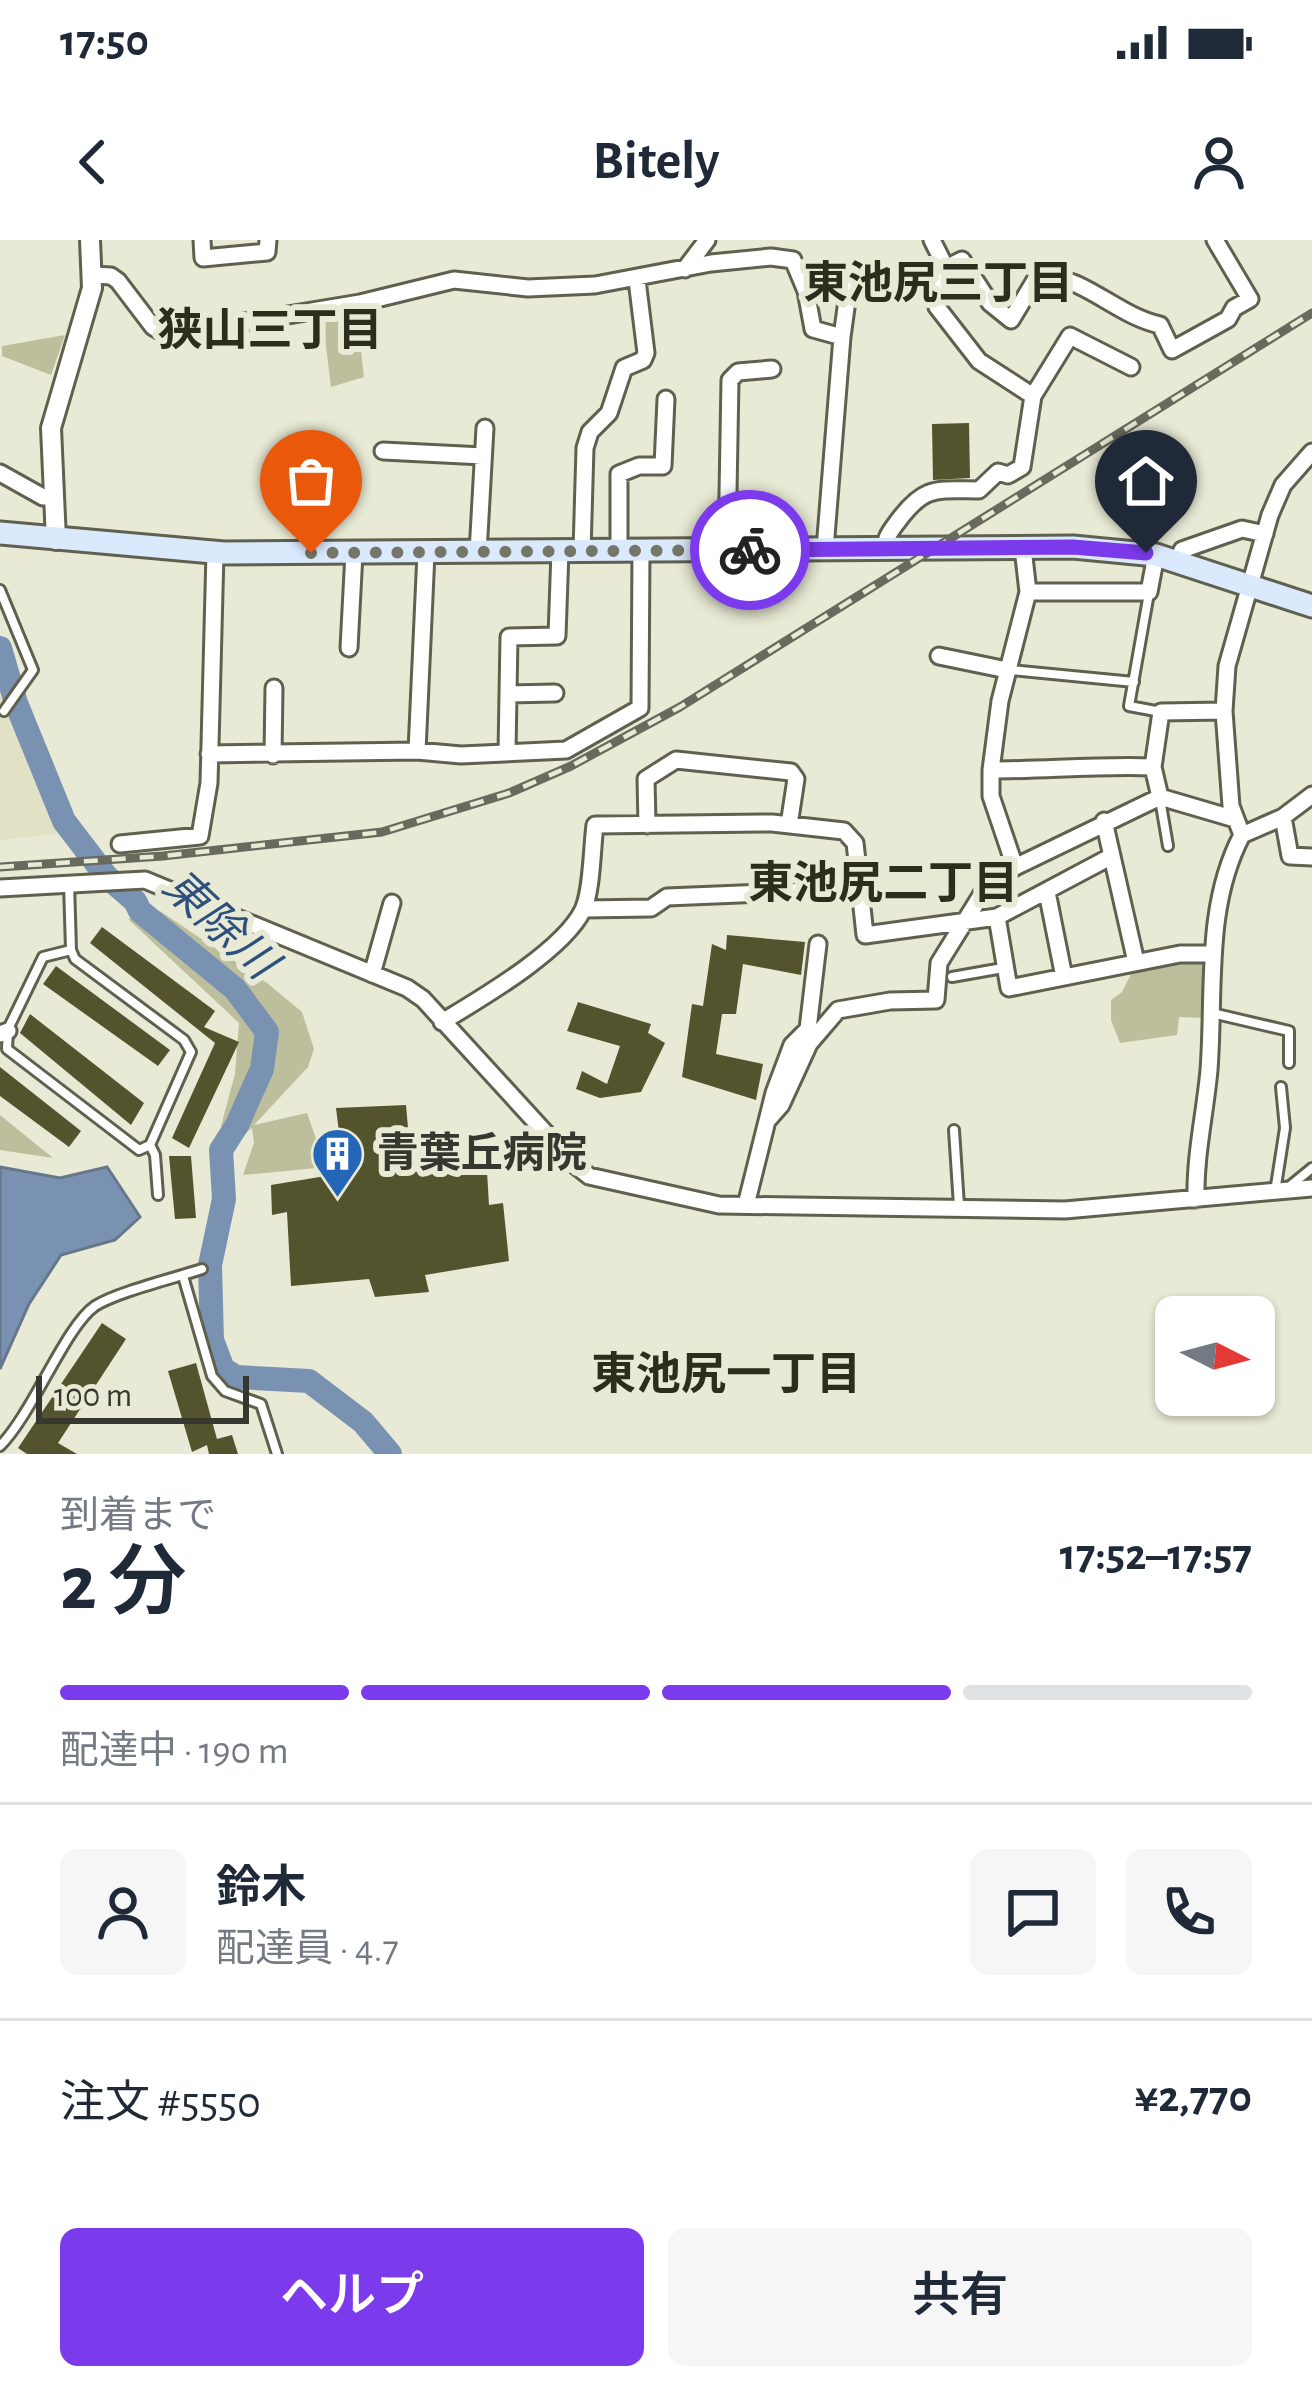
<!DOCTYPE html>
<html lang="ja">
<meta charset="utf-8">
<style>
:root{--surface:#fff;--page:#f6f6f7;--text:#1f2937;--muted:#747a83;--line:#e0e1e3;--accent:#7c3aed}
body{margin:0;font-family:"Alegreya Sans","Noto Sans JP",sans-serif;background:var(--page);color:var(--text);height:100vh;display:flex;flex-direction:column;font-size:45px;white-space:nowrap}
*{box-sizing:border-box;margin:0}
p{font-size:39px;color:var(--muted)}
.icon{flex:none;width:66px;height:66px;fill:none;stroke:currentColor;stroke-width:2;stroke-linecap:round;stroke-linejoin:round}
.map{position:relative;height:1214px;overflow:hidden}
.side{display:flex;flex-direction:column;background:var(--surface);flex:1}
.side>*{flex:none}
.needle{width:78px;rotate:96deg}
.buttons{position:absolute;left:1155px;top:1056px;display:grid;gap:24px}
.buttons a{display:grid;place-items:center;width:120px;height:120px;border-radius:18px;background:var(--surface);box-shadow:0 3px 9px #0004;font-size:60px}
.scale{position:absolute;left:36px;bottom:30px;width:213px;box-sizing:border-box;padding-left:12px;border:6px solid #36372f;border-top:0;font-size:33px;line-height:42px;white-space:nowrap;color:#36372f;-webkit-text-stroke:9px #e9ead5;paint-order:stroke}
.pin{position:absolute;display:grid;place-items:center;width:102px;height:102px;color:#fff;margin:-123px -51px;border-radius:50% 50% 50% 0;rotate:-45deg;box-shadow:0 0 12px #0007}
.pin .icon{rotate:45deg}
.courier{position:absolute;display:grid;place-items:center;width:120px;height:120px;margin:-60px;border:9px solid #7c3aed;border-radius:50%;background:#fff;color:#222;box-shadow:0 3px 15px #0007}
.summary em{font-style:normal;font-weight:600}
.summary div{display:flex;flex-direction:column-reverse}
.summary{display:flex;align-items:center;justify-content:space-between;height:204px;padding:0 60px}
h1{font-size:78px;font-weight:600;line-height:90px}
.bar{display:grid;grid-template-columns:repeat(4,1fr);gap:18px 12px;align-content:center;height:144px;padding:0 60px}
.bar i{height:15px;border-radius:9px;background:var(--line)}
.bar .active{background:var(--accent)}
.bar p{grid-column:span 4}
.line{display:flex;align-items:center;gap:30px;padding:0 60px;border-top:3px solid var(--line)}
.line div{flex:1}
.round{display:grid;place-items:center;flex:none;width:126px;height:126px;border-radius:18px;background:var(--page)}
.cta{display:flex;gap:24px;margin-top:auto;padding:24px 60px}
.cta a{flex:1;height:138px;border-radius:18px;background:var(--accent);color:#fff;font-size:48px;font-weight:600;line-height:138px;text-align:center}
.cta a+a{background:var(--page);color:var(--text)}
.status{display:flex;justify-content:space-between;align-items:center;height:84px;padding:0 60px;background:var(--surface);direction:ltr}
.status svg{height:33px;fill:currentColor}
header{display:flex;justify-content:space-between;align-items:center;height:156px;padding:0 60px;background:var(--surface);font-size:54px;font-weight:600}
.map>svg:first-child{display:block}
.built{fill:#e1e2c5}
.green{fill:#bdbe9b}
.water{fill:#7a92b2;stroke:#66778b;stroke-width:3}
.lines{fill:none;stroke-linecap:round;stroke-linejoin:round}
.river{stroke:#7a92b2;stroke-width:24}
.building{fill:#53532e}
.service-casing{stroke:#5f604e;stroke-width:14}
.minor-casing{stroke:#5f604e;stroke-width:21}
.tertiary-casing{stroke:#5f604e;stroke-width:24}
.secondary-casing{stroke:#5f604e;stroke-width:27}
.service{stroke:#fff;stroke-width:8}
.minor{stroke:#fff;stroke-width:15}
.tertiary{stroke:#fff;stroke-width:18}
.secondary{stroke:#dae9fc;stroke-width:21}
.rail-casing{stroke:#696a5e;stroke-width:9}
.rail{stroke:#e9ead5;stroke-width:4.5;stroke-dasharray:14;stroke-linecap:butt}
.done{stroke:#757669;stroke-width:12;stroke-dasharray:0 21.6}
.route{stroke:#7c3aed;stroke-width:15}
.labels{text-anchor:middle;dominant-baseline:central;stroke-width:12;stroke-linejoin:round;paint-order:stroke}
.poi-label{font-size:42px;font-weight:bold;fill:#36372f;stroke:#e9ead5;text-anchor:start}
.neighbourhood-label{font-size:45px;font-weight:bold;fill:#2d2d1d;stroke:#e9ead5}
.water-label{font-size:45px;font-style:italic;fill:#2e507e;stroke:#e9ead5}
</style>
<div class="status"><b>17:50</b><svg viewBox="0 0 49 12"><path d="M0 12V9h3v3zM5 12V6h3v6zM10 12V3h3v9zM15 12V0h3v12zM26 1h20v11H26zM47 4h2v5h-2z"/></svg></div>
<header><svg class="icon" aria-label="back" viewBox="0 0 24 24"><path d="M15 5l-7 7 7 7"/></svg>Bitely<svg class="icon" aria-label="person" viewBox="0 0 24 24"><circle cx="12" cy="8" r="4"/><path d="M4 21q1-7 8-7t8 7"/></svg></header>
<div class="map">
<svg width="1312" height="1214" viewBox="0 0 1312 1214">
<rect width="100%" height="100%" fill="#e9ead5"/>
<!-- built -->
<path class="built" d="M 0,451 L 2,451 L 4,464 L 64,593 L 0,600 Z"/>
<!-- green -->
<path class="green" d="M 356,68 L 364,137 L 331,147 L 322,74 Z
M 65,95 L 51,135 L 2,116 L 2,106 Z
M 160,671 L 267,743 L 302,772 L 314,809 L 308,827 L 254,885 L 307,873 L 326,927 L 243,935 L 254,903 L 252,888 L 238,899 L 221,886 L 235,834 L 239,783 L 128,679 Z
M 1187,719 L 1208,719 L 1204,778 L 1179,777 L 1177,795 L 1120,803 L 1111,780 L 1111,760 L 1122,752 L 1131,734 Z
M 0,875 L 53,918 L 0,910 Z"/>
<!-- water -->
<path class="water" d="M 0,927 L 60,938 L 107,927 L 140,977 L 115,1000 L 61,1015 L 29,1064 L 0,1129 Z"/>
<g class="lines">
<!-- river -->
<path class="river" d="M 0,408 L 16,463 L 64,581 L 106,636 L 135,661 L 140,671 L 235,749 L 267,792 L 262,829 L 237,885 L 221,910 L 224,959 L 210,1025 L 212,1100 L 223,1129 L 236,1137 L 309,1141 L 363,1182 L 390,1214"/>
</g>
<!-- building -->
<path class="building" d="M 969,183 L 970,238 L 933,240 L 932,184 Z
M 102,687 L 215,771 L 204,787 L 239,802 L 189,908 L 172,898 L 215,803 L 90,703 Z
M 727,695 L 805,702 L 801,735 L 743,724 L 736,774 L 722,774 L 716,814 L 763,824 L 756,860 L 682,837 L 692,764 L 703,766 L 712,704 L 726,710 Z
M 56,726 L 170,810 L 158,826 L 43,744 Z
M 578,762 L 651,784 L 648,793 L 665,803 L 641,852 L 600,858 L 576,849 L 582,831 L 607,844 L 620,806 L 567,791 Z
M 30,774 L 144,863 L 131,885 L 20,793 Z
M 0,827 L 81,891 L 69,907 L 0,856 Z
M 406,865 L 411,922 L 486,915 L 489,965 L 503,963 L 509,1021 L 425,1035 L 429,1052 L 375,1057 L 369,1039 L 291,1046 L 287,972 L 272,975 L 271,945 L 344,933 L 336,868 Z
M 169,916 L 191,916 L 196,978 L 175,979 Z
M 102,1083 L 126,1099 L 58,1203 L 77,1214 L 27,1214 L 18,1208 Z
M 196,1123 L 217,1199 L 232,1195 L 238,1214 L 209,1214 L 207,1205 L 192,1212 L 168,1131 Z"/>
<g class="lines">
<defs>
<path id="service" d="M 0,350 L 33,430 L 4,471
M 1149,353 L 1129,466 L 1161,472
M 1010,430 L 1134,442
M 1160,559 L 1168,606
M 69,643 L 71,710 L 43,717 L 8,789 L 7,809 L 139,910 L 150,905
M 71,710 L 75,719 L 184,800 L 191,812 L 150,905 L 155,915 L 158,955
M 952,737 L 1003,728
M 1212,773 L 1289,791 L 1289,823
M 954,890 L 959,966
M 1290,946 L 1312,928
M 1275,952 L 1285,888 L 1281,847
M 183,1036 L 212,1136 L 225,1151 L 261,1164 L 277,1214
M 0,1206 C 33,1173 65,1087 95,1066 C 117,1052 175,1038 202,1029"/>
<path id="minor" d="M 202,0 L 203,18 L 267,12 L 268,0
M 932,0 L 946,28 L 937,67 L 979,121 L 1033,156 L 1070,96 L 1131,127
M 946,28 L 962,20 L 990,63 L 1011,80 L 1040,32 C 1053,39 1065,39 1078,45 C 1106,58 1129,78 1160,85 L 1172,110 L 1228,79 L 1234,68 L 1250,59 L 1215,0
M 685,29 L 707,0
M 93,35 L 111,36 L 118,41 L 153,87 L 167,95 L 360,63 L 454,40 L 528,48 L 595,45 L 711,23 L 771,17 L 793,20 L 806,51 L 813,89 L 842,97 L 825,309
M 842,97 L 849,46
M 383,211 L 483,216
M 0,233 L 43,257 L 53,256
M 1023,308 L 1028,352 L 1000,461 L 991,530 C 1045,530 1098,525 1153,527
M 885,309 C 886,296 890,292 898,281 C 925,245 936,250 979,250 L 998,232 L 1008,235 L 1022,227 L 1033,156
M 619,310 L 619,234 L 639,226 L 663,226 L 666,159
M 727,310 L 730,140 L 738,132 L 772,129
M 582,311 L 585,208 L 590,192 L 609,173 L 624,128 L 643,120 L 646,113 L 637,40
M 478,313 L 485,188
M 1177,321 L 1182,310 L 1242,289 L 1265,294
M 1028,352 L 1149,352 L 1156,315
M 349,408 L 354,313
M 939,416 L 1007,430
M 508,454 L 555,453
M 417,511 L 426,313
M 507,512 L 509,397 L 557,396 L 560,311
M 209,514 L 417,511 L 461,515 L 566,510 L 640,468 L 641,310
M 273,515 L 274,448
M 1160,557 L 1153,527 L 1161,472 L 1224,471
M 1283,577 L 1290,616 L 1312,617
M 1104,581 L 1136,722
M 647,585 L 646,539 L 676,520 L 791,532 L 796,539 L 789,585
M 1242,595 L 1231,566 L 1224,471 L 1227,426 L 1270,275 L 1283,245 L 1312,212
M 120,604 L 200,596 L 209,543 L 215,313
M 1112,616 L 997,677 L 1009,748 L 1180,714 L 1213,714
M 1015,627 L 1160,557 L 1235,579
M 0,648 L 145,640 L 407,748 L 423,759 L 575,925 L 589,936 L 719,965 L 1065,970 L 1312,948
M 1047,652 L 1064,737
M 584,669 L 651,668 L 667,657 L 860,649
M 372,734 L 392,663
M 442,782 C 480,759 563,711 583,670 C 592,651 592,607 595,585 L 772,583 L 844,591 L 855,603 L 865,695 L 997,677
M 0,794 L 8,791
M 767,881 L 781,865 L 809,804 L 838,770 L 890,761 L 936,760 L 939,723 L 985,649 L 1015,627 L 991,556 L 991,530
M 1196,959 C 1195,915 1205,874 1209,830 C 1215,751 1204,667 1242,595 L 1283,577 L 1312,555
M 746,965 L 774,853 L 792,805 L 808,789 L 818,704"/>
<path id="tertiary" d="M 56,300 L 51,188 L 92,48 L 90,0"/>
<path id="secondary" d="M 0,293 L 224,313 L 1073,307 L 1156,315 L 1312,366"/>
</defs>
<!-- service casing -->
<use href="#service" class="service-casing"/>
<!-- minor casing -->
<use href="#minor" class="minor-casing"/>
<!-- tertiary casing -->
<use href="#tertiary" class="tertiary-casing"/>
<!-- secondary casing -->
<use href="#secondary" class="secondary-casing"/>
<!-- service -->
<use href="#service" class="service"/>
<!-- minor -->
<use href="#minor" class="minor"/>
<!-- tertiary -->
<use href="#tertiary" class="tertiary"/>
<!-- secondary -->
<use href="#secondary" class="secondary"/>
<defs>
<path id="rail" d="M 0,627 L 163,616 L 382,592 L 509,553 L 571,526 L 680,467 L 1312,73"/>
</defs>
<!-- rail casing -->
<use href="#rail" class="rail-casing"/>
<!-- rail -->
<use href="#rail" class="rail"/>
</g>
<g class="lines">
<!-- done -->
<path class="done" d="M 311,313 L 750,310"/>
<!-- route -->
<path class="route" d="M 750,310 L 1073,307 L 1146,313"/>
</g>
<!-- icons -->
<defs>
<symbol id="building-pin" viewBox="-11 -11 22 30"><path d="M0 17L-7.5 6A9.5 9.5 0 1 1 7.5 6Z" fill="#2467b8" stroke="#e9ead5"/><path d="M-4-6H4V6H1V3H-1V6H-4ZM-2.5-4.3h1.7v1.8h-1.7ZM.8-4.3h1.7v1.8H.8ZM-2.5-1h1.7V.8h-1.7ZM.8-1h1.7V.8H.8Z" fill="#fff"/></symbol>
</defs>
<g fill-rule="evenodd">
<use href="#building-pin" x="308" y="884" width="59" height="81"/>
</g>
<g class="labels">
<!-- poi labels -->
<g class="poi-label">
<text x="377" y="914">青葉丘病院</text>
</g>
<!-- neighbourhood labels -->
<g class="neighbourhood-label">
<text x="938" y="44">東池尻三丁目</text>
<text x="270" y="91">狭山三丁目</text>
<text x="883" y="644">東池尻二丁目</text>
<text x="726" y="1135">東池尻一丁目</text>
</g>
<!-- water labels -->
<g class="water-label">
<text transform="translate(219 685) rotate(43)">東除川</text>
</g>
</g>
</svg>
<div class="buttons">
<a><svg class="needle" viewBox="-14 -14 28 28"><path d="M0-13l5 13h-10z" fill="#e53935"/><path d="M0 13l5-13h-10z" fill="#747a83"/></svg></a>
</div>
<div class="scale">100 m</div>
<div class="pin" style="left:311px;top:313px;background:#ea580c"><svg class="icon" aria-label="bag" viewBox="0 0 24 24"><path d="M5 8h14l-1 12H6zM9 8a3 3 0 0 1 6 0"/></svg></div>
<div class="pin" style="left:1146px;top:313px;background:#1f2937"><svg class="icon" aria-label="home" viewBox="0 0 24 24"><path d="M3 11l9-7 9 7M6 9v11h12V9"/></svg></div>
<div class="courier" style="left:750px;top:310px"><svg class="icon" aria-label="bike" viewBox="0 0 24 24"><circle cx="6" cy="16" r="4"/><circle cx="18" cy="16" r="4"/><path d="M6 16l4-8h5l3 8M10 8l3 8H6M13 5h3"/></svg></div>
</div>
<section class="side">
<div class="summary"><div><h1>2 分</h1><p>到着まで</p></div><em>17:52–17:57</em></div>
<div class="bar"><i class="active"></i><i class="active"></i><i class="active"></i><i></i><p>配達中 · 190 m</p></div>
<div class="line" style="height:216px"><a class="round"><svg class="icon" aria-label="person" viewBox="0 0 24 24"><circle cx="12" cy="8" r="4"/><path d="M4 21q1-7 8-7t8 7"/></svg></a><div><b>鈴木</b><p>配達員 · 4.7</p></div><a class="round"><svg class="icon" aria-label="chat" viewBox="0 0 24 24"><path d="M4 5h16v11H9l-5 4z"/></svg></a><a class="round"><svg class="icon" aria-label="phone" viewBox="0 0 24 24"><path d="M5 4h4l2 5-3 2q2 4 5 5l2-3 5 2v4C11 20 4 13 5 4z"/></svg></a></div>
<div class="line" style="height:156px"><div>注文 #5550</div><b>¥2,770</b></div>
<div class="cta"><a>ヘルプ</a><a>共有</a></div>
</section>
